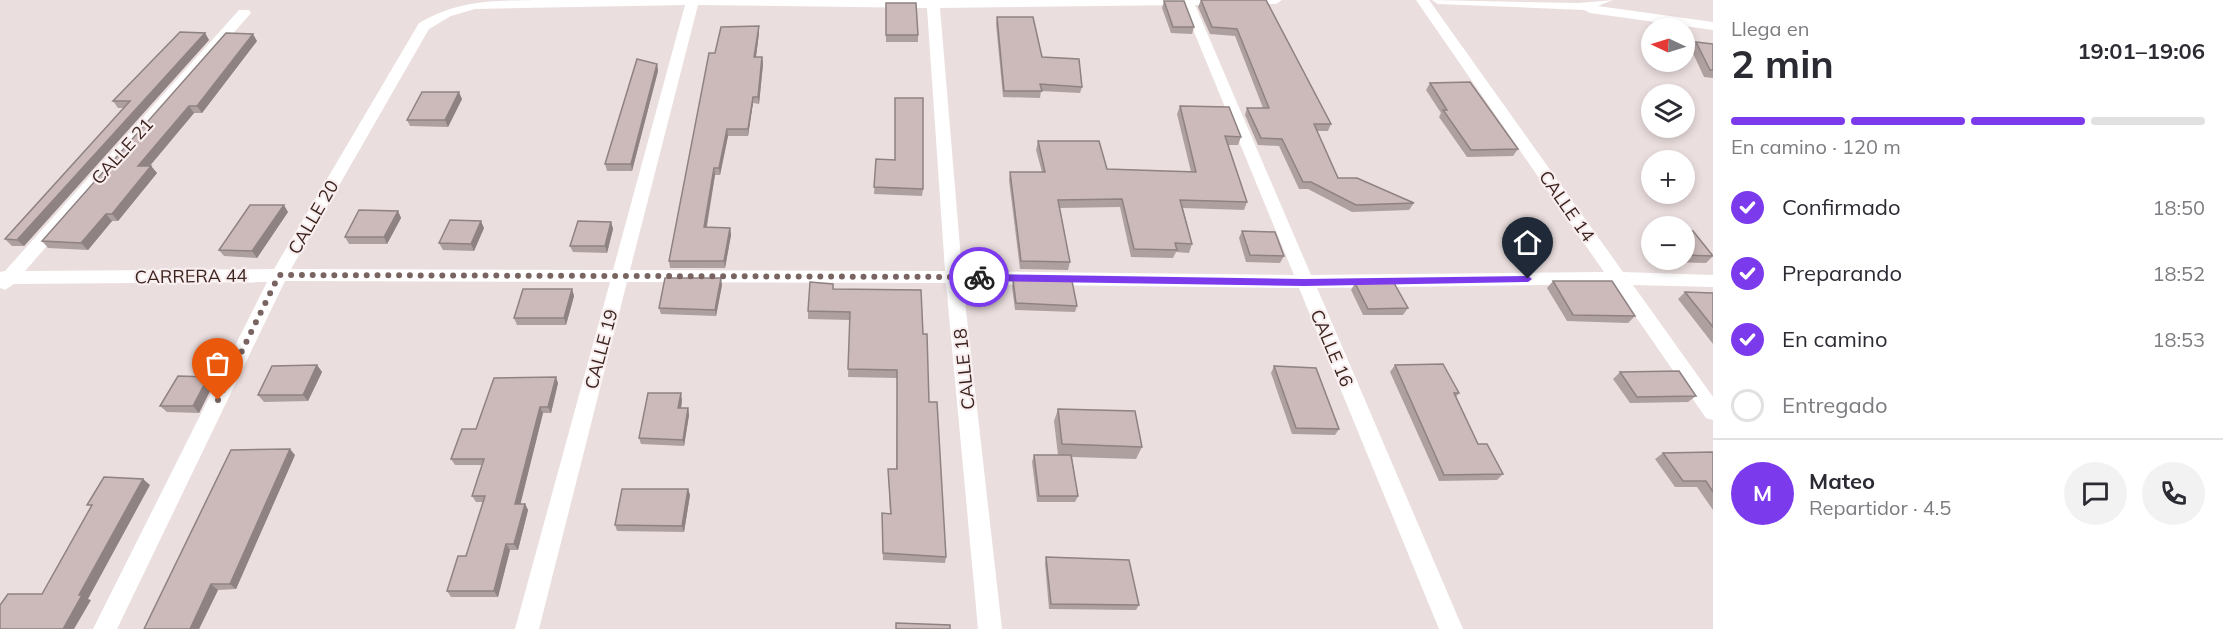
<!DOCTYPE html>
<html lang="es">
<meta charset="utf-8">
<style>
:root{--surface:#fff;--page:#f2f2f3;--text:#2b2b33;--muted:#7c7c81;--line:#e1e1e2;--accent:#7c3aed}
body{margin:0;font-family:Mulish,sans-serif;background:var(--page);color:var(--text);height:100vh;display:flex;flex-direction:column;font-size:22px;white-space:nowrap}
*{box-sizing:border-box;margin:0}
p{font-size:20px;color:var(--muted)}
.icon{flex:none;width:33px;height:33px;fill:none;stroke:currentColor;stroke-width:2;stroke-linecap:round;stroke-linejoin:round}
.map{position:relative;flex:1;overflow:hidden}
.side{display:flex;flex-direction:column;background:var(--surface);width:510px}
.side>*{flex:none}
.needle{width:39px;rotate:274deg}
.buttons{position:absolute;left:1641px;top:18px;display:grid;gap:12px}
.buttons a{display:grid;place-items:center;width:54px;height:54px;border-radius:50%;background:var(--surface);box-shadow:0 3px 9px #0003;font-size:30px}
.pin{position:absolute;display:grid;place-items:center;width:51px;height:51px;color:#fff;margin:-62px -26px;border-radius:50% 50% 50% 0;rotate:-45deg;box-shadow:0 0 6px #0007}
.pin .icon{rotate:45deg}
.courier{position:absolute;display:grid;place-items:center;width:60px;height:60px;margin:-30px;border:4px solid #7c3aed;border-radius:50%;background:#fff;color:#222;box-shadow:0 2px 8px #0007}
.head em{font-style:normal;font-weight:700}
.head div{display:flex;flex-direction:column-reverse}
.head{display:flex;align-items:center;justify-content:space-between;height:102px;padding:0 18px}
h1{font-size:39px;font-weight:700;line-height:45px}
.bar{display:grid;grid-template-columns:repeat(4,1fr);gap:9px 6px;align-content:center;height:72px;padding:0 18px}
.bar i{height:8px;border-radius:4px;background:var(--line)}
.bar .current{background:var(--accent)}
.bar p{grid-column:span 4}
.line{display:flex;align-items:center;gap:15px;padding:0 18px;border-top:2px solid var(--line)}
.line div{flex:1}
.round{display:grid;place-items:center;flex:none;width:63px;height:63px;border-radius:32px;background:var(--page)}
ol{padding:0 18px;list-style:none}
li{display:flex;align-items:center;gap:18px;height:66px}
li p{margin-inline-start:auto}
li .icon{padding:6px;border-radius:50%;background:var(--accent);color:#fff;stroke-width:4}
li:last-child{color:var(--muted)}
li i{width:33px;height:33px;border:3px solid var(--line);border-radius:50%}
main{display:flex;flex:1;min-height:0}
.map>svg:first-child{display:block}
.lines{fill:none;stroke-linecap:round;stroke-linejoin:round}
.street{fill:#fff;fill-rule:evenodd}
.wall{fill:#afa0a0}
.shaded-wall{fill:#8f8282}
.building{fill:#ccbaba;stroke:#8f8282;stroke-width:1.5}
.route{fill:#7c3aed}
.done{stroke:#796461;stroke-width:6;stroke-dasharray:0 10.8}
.labels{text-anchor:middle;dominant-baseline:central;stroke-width:4.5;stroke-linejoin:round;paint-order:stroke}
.street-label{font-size:18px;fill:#3c231d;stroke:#f8eeef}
</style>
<main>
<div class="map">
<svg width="1713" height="629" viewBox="0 0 1713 629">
<rect width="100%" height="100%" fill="#ebdede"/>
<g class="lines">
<!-- street -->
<path class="street" d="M 535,0 L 1282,0 L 1276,4 L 1195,5 L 1311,275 L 1604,272 L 1416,0 L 1429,0 L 1623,272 L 1713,275 L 1713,287 L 1633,285 L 1713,397 L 1713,420 L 1706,418 L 1613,284 L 1317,288 L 1463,629 L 1439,629 L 1299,288 L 963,284 L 1002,629 L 978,629 L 946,283 L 627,282 L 539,629 L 515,629 L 610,282 L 285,281 L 117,629 L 93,629 L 267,282 L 14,284 L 5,290 L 0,288 L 0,272 L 5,271 L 239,10 L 249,10 L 251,13 L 25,271 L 274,269 L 419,23 C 460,0 490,1 535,0 ZM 685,5 L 613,270 L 291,269 L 429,29 L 451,16 L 475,9 ZM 698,5 L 927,8 L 945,271 L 630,270 ZM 1183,5 L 1294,275 L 962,271 L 940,8 Z
M 1432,0 L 1579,3 L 1613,0 L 1598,6 L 1713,22 L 1713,30 L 1590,13 L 1584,10 L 1438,4 Z"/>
</g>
<!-- wall -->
<path class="wall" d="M 1201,0 L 1266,0 L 1331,124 L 1328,131 L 1317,131 L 1338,178 L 1414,203 L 1409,210 L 1352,212 L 1308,189 L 1299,189 L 1279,146 L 1258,145 L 1245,115 L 1247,108 L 1263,108 L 1235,36 L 1210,34 L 1198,7 Z
M 1164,1 L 1194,27 L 1192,34 L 1171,33 L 1162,8 Z
M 886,3 L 918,35 L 918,42 L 886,42 Z
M 997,17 L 1042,57 L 1082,87 L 1080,93 L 1041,91 L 1040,98 L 1003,97 L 996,24 Z
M 205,33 L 209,40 L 24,246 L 12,246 L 5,239 L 124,108 L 118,108 L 113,101 Z
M 759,33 L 756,57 L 762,57 L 763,64 L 759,104 L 753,103 L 748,136 L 728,136 L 720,175 L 715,175 L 707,227 L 730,228 L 731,235 L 725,268 L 670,268 L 669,261 L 715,53 Z
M 257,41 L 202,113 L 194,113 L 149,166 L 151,166 L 157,173 L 118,221 L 112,221 L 88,250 L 48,248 L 42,241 Z
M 1696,42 L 1713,44 L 1713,78 L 1704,77 L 1691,49 Z
M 657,64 L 658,71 L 632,171 L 607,171 L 605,164 Z
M 1430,83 L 1518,149 L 1513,156 L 1467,157 L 1439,117 L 1441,113 L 1426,90 Z
M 462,99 L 448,127 L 410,126 L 407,120 Z
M 1180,106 L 1241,137 L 1238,145 L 1228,145 L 1247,202 L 1244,210 L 1183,208 L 1192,244 L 1189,253 L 1176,252 L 1173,258 L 1131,257 L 1120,207 L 1060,208 L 1070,262 L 1068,270 L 1020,269 L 1009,180 L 1010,172 L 1042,172 L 1036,150 L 1038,141 L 1107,169 L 1191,172 L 1177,114 Z
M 876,159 L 895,160 L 923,189 L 922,196 L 874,194 Z
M 398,211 L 401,218 L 387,244 L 349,244 L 345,237 Z
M 288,212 L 257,258 L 224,256 L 219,250 Z
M 611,222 L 613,229 L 607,253 L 573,252 L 570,246 Z
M 484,228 L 474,251 L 443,250 L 439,243 Z
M 1242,231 L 1284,256 L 1280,263 L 1246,262 L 1239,238 Z
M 1684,231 L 1713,256 L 1706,263 L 1665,262 L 1663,260 L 1684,260 Z
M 1652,232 L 1652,244 L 1647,237 Z
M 1013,280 L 1077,306 L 1075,312 L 1015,310 L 1012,287 Z
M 1553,281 L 1635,316 L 1628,323 L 1567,321 L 1547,288 Z
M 1355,283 L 1408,308 L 1403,315 L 1363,315 L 1351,290 Z
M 722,285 L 716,316 L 661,314 L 659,308 Z
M 572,289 L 574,296 L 566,325 L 517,325 L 514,318 Z
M 833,289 L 923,334 L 929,402 L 946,557 L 945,563 L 883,560 L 882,513 L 890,514 L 888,469 L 896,469 L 897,378 L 848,377 L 850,320 L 808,319 L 808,311 Z
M 1685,292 L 1713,293 L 1713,344 L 1678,299 Z
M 317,365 L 322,372 L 308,401 L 264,402 L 258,395 Z
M 1395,365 L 1459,393 L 1456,397 L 1478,444 L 1503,474 L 1497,480 L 1439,481 L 1390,372 Z
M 1274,366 L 1339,429 L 1335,435 L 1292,434 L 1271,373 Z
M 1620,372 L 1696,396 L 1688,402 L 1630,403 L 1613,379 Z
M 214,383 L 199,413 L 167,412 L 160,406 Z
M 558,383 L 551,413 L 543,413 L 520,504 L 525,504 L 528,510 L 518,550 L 510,550 L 498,597 L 451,597 L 447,591 L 466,556 L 483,502 L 476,502 L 472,496 L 482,465 L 455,465 L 451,459 L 476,429 Z
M 682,400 L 681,408 L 688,408 L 689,415 L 684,446 L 641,444 L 639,438 Z
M 1058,409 L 1142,447 L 1136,459 L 1072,457 L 1078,496 L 1075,502 L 1037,502 L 1032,462 L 1034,455 L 1058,455 L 1054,421 Z
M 1713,452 L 1713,510 L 1697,487 L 1675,487 L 1655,459 L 1663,453 Z
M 295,455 L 236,589 L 218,590 L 199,629 L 144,629 Z
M 688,489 L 690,495 L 684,532 L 617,531 L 615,525 Z
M 1046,557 L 1139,605 L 1136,610 L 1049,609 L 1045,563 Z"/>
<!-- shaded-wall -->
<path class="shaded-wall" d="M 759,26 L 759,33 L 755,64 L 754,57 Z
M 205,33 L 209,40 L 24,246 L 17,240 Z
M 253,34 L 257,41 L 202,113 L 197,106 Z
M 762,57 L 763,64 L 759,104 L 758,97 Z
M 657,64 L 658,71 L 632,171 L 631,164 Z
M 459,92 L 462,99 L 448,127 L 445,120 Z
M 753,97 L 753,103 L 748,136 L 748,129 Z
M 189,106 L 194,113 L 144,173 L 138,166 Z
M 727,129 L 728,136 L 720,175 L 719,168 Z
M 151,166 L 157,173 L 118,221 L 112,214 Z
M 714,168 L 715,175 L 705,234 L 704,227 Z
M 284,205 L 288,212 L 257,258 L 252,251 Z
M 398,211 L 401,218 L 387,244 L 384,237 Z
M 106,214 L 112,221 L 88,250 L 81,243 Z
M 481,221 L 484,228 L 474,251 L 471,244 Z
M 611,222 L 613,229 L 607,253 L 605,246 Z
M 730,228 L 731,235 L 725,268 L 724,261 Z
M 721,278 L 722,285 L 716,316 L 715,310 Z
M 572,289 L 574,296 L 566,325 L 564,318 Z
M 317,365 L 322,372 L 308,401 L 303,395 Z
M 208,377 L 214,383 L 199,413 L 193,406 Z
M 556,377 L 558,383 L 551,413 L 548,407 Z
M 681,393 L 682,400 L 680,415 L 678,408 Z
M 540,407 L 543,413 L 519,510 L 515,504 Z
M 688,408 L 689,415 L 684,446 L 683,440 Z
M 290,449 L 295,455 L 236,589 L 230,584 Z
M 143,479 L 150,485 L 88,599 L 91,600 L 74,629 L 63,629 L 79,595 Z
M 688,489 L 690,495 L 684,532 L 682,526 Z
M 525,504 L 528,510 L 518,550 L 514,544 Z
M 506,544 L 510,550 L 498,597 L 494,591 Z
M 211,584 L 218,590 L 199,629 L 190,629 Z"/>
<!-- building -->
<path class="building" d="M 1201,0 L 1266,0 L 1331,124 L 1314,124 L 1338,178 L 1357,178 L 1414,203 L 1356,205 L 1311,182 L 1303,182 L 1282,139 L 1261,138 L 1247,108 L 1269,108 L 1237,29 L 1212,27 Z
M 1164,1 L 1184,1 L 1194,27 L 1173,27 Z
M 886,3 L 916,3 L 918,35 L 886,35 Z
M 997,17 L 1033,17 L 1042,57 L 1079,59 L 1082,87 L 1040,84 L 1042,91 L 1004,91 Z
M 759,26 L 754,57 L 762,57 L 758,97 L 753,97 L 748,129 L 727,129 L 719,168 L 714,168 L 704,227 L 730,228 L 724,261 L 669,261 L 709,53 L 715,53 L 721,27 Z
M 180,32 L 205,33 L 17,240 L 5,239 L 130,101 L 113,101 Z
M 226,33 L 253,34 L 197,106 L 189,106 L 138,166 L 151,166 L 112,214 L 106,214 L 81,243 L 42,241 Z
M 1696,42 L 1713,44 L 1713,70 L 1710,70 Z
M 637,59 L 657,64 L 631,164 L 605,164 Z
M 1470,82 L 1518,149 L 1471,150 L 1443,110 L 1447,110 L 1430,83 Z
M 422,92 L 459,92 L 445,120 L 407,120 Z
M 895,98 L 923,98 L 923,189 L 874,187 L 876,159 L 895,160 Z
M 1180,106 L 1229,107 L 1241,137 L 1225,136 L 1247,202 L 1180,200 L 1192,244 L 1175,243 L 1177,250 L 1134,249 L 1122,199 L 1058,200 L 1070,262 L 1021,261 L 1010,172 L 1045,172 L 1038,141 L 1099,141 L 1107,169 L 1196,172 Z
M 250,205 L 284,205 L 252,251 L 219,250 Z
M 359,210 L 398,211 L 384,237 L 345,237 Z
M 450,220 L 481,221 L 471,244 L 439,243 Z
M 578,221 L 611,222 L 605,246 L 570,246 Z
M 1242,231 L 1275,232 L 1284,256 L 1250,255 Z
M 1684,231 L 1693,231 L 1713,256 L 1684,255 Z
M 665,278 L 721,278 L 715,310 L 659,308 Z
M 1013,280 L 1072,281 L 1077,306 L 1016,303 Z
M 1553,281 L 1612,281 L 1635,316 L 1573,315 Z
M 810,282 L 833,284 L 833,289 L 921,290 L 923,334 L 927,334 L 929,402 L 937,402 L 946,557 L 883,553 L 882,513 L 891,514 L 888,469 L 897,469 L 897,370 L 848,369 L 850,312 L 808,311 Z
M 1355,283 L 1394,283 L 1408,308 L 1368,309 Z
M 523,289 L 572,289 L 564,318 L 514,318 Z
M 1685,292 L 1713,293 L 1713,327 Z
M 1443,364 L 1459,393 L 1454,393 L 1478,444 L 1487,444 L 1503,474 L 1444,475 L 1395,365 Z
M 317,365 L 303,395 L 258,395 L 272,366 Z
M 1274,366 L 1316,368 L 1339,429 L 1296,428 Z
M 1679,371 L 1696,396 L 1637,397 L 1620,372 Z
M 178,376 L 208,377 L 193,406 L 160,406 Z
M 556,377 L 548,407 L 540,407 L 515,504 L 525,504 L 514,544 L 506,544 L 494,591 L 447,591 L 458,556 L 466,556 L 485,496 L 472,496 L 484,459 L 451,459 L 462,429 L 476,429 L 494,378 Z
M 648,393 L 681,393 L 678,408 L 688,408 L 683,440 L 639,438 Z
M 1058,409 L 1135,411 L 1142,447 L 1062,444 Z
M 290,449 L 230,584 L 211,584 L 190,629 L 144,629 L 231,450 Z
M 1713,452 L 1713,492 L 1706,481 L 1683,481 L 1663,453 Z
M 1034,455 L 1071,455 L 1078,496 L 1039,496 Z
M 104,477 L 143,479 L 79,595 L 82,595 L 63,629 L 0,629 L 0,605 L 8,594 L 42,594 L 92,505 L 87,505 Z
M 622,489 L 688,489 L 682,526 L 615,525 Z
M 1046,557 L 1129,560 L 1139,605 L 1051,604 Z
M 896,623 L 950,625 L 950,629 L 896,629 Z"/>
<!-- route -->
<path class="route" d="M 979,274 L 1304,279 L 1528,276 L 1532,279 L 1528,282 L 1304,286 L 979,281 L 975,277 Z"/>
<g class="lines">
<!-- done -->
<path class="done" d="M 218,400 L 279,275 L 979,277"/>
</g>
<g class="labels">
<!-- street labels -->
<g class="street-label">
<text transform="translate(122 151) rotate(-48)">CALLE 21</text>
<text transform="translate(1567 206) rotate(55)">CALLE 14</text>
<text transform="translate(313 217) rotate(-60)">CALLE 20</text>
<text transform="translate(191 276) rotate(-1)">CARRERA 44</text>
<text transform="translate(1332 348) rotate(67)">CALLE 16</text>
<text transform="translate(601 349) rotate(-75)">CALLE 19</text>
<text transform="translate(964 369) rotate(-96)">CALLE 18</text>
</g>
</g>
</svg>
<div class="buttons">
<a><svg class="needle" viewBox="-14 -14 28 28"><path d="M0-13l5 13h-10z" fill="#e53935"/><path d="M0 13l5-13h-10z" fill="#7c7c81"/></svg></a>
<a><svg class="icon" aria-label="layers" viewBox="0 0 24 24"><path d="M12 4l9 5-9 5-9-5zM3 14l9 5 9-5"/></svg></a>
<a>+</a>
<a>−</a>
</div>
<div class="pin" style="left:218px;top:400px;background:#ea580c"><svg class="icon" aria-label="bag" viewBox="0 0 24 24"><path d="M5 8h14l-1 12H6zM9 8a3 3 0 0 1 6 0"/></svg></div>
<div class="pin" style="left:1528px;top:279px;background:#1f2937"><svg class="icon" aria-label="home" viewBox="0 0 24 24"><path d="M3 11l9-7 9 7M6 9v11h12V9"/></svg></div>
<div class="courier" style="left:979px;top:277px"><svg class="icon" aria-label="bike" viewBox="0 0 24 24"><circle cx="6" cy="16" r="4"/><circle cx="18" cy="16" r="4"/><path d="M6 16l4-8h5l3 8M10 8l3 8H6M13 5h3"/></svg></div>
</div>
<section class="side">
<div class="head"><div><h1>2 min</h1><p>Llega en</p></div><em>19:01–19:06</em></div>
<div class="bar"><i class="current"></i><i class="current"></i><i class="current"></i><i></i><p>En camino · 120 m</p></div>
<ol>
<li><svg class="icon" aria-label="check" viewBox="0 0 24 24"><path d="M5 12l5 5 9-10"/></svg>Confirmado<p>18:50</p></li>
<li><svg class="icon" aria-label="check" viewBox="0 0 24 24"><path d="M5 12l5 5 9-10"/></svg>Preparando<p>18:52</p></li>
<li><svg class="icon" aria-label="check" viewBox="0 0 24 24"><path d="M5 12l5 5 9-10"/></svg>En camino<p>18:53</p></li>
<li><i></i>Entregado</li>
</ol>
<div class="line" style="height:108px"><b class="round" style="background:var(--accent);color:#fff">M</b><div><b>Mateo</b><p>Repartidor · 4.5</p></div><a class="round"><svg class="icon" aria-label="chat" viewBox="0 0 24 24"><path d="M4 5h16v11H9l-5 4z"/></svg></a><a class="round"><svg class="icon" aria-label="phone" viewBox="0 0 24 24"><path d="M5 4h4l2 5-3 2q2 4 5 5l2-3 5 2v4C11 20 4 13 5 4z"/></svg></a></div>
</section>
</main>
